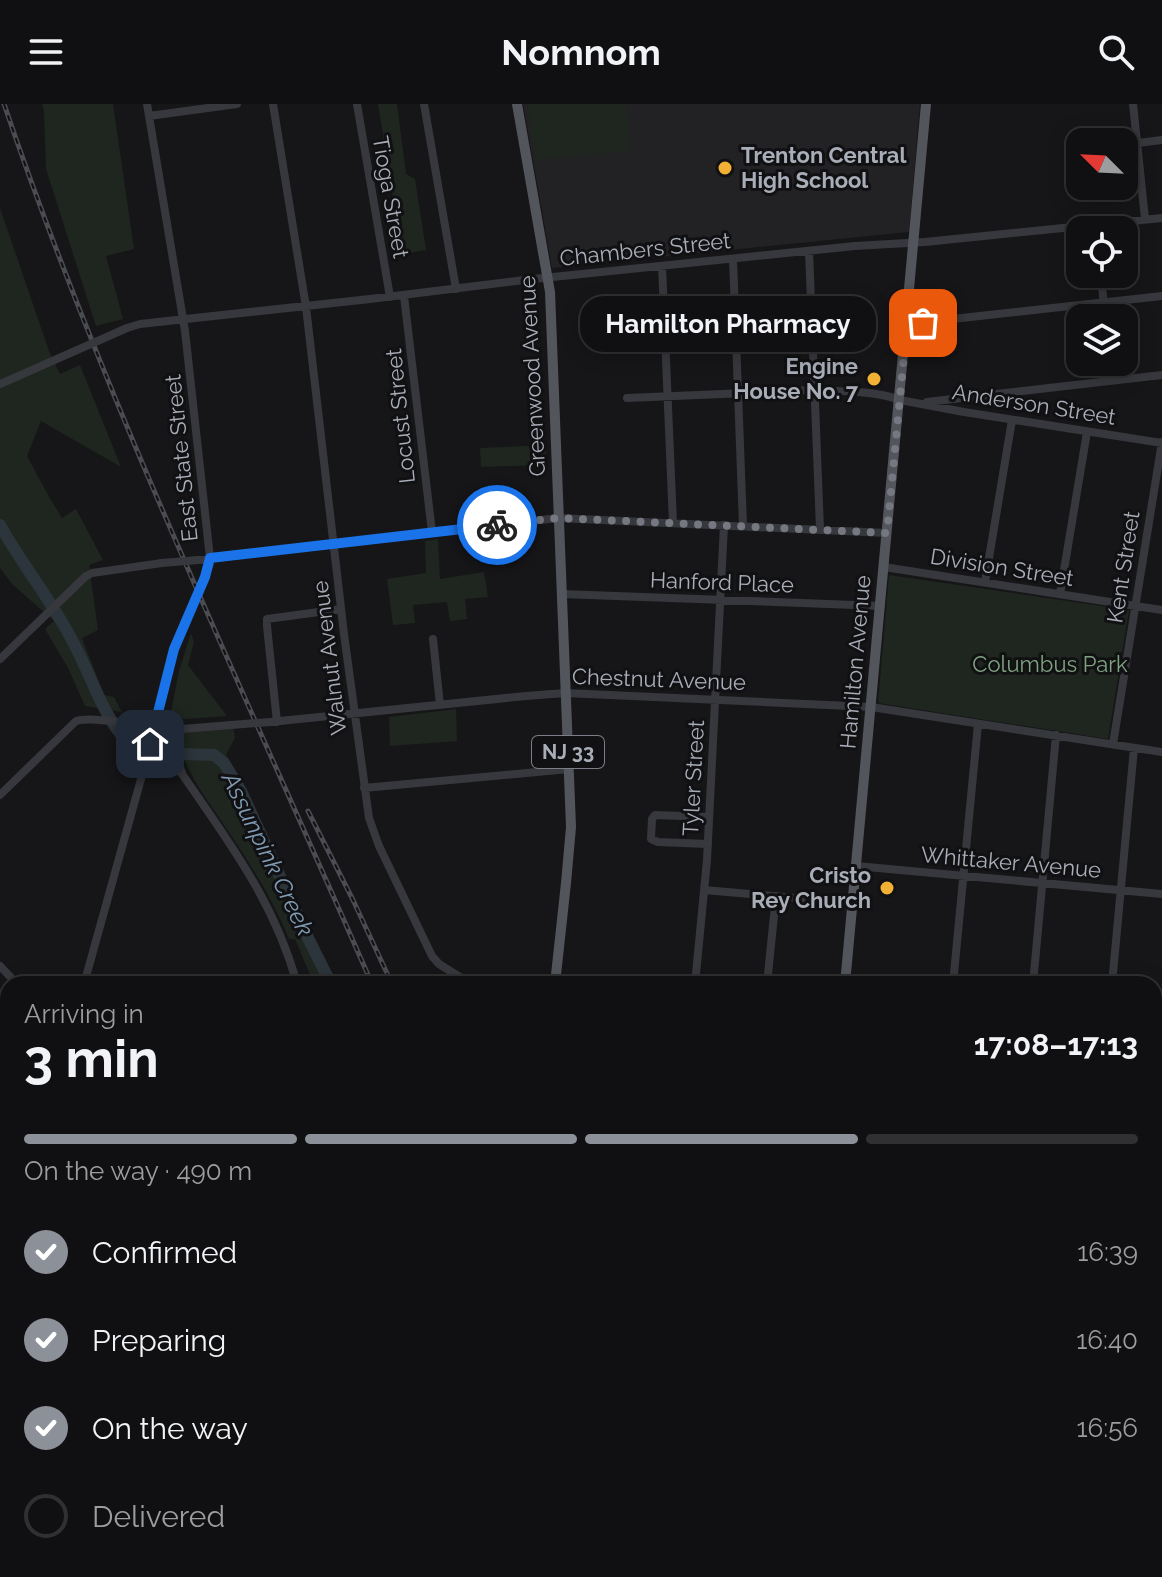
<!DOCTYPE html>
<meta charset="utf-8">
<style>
:root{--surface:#101012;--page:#19191b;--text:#f1f3f6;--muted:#9c9d9f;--line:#303032;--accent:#8c9099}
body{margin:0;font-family:Raleway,sans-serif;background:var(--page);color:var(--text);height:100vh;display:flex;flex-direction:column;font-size:30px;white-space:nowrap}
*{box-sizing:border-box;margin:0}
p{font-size:26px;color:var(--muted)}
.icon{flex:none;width:44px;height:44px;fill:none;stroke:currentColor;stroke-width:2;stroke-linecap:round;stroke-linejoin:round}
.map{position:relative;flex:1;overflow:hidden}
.drawer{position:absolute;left:0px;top:872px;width:1162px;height:602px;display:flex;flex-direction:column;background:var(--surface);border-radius:24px 24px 0 0;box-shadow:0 4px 20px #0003,0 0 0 2px var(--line)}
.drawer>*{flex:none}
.needle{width:52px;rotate:294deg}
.tools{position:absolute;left:1066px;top:24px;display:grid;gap:16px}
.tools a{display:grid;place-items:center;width:72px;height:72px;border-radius:16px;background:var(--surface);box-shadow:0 4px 20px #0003,0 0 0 2px var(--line);font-size:40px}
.pin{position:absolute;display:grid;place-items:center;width:68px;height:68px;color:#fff;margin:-34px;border-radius:16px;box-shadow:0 4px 12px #0006}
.courier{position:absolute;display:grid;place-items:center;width:80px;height:80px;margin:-40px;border:6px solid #1a73e8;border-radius:50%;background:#fff;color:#222;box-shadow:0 2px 10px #0007}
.bubble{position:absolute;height:56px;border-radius:24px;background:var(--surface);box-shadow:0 4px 20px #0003,0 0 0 2px var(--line);font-size:26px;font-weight:700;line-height:56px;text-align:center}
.head em{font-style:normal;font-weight:700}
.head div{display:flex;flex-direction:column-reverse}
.head{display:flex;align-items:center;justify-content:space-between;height:136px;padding:0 24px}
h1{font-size:52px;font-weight:700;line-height:60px}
.bar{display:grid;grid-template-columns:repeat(4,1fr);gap:12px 8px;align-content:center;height:96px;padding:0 24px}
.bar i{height:10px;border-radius:6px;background:var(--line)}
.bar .selected{background:var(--accent)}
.bar p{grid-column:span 4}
ol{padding:0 24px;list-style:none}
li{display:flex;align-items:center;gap:24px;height:88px}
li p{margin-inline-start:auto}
li .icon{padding:8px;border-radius:50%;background:var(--accent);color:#fff;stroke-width:4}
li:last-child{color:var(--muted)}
li i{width:44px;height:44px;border:4px solid var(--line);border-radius:50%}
header{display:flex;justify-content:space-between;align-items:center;height:104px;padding:0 24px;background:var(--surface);font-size:36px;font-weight:700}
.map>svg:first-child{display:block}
.built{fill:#222225}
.green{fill:#1e261f}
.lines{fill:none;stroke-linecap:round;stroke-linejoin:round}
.river{stroke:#2c353c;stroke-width:12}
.minor{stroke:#37383d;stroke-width:8}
.major{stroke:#53555c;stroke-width:10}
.highway{stroke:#63666e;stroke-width:12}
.rail-casing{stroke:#4a4c52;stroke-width:5}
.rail{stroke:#111113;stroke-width:2;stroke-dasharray:6;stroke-linecap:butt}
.minor-bridge{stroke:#37383d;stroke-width:8}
.done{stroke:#757880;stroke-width:8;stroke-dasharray:0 14.4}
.route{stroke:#1a73e8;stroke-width:10}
.poi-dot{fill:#f2b134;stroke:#111113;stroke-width:3}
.labels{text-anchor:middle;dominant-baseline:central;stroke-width:6;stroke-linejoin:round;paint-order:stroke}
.shield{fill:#111113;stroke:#7b7e86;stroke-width:2}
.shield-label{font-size:20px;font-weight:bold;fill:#a8adb8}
.poi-label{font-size:22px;font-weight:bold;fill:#a8adb8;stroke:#111113;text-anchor:end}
.street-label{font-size:22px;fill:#a8adb8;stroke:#111113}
.park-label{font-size:22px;fill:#7fa381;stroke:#111113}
.water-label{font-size:24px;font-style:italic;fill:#7f9bb3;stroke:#111113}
</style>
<header><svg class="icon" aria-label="menu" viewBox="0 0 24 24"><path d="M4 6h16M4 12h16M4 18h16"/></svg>Nomnom<svg class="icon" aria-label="search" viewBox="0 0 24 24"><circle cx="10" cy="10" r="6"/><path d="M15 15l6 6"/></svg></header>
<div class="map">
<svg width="1162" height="1473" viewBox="0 0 1162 1473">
<rect width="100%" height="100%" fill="#161618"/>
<!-- built -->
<path class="built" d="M 523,0 L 920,0 L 909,128 L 552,164 Z
M 1154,1206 L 1162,1206 L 1162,1396 L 1154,1394 Z"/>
<!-- green -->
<path class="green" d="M 42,0 L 113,0 L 134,145 L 106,152 L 123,215 L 96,222 L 46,65 L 44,7 Z
M 378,0 L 397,0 L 406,70 L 415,75 L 426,146 L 402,150 Z
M 527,0 L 626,0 L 630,47 L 536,56 Z
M 0,104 L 49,247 L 60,270 L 80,261 L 121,363 L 41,317 L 27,352 L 48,391 L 62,414 L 76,405 L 103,456 L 89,461 L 98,526 L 82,534 L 104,591 L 114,593 L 122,608 L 85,602 L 68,564 L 45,525 L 54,517 L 12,480 L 0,464 Z
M 546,341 L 546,361 L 481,363 L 480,344 Z
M 438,435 L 440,475 L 484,468 L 488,493 L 465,495 L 467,515 L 450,517 L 447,498 L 413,501 L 415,519 L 393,521 L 387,475 L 426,469 L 425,437 Z
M 889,471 L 1129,506 L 1108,635 L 878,599 Z
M 191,529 L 194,538 L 188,561 L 227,612 L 172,616 L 170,613 L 179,567 Z
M 456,605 L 457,637 L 390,642 L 389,613 Z
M 233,623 L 235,634 L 226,651 C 270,723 295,806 336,880 L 314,880 L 295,835 L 289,835 C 268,782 233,735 201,687 C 189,668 181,647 168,628 Z"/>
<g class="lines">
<!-- river -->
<path class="river" d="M 0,421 C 22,461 52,497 73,538 C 90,569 100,604 122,632 C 126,638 131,640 138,642
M 182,650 L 214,651 L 224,659 L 241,687 L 307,832 L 331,880"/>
<!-- minor -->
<path class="minor" d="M 147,0 L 185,227 L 210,454 L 205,473
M 273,0 L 306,203 L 344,530 L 369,714 L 379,742 L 432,852 L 439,860 L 471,880
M 357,0 L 390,193
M 424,0 L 456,185
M 1133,0 L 1145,115
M 149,12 L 237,0
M 1138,39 L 1162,36
M 809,147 L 820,425
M 733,155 L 743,421
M 662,162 L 673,419
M 1101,170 L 1105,214
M 404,192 L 432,428
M 907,220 L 1162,192
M 127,224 L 140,220 L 370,195 L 533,175 L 855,142 L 925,138 L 1162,114
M 1110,258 L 1112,276
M 627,294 L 814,286 C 838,287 877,287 900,296 L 964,308 L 1162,339
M 927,298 L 1162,271
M 198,456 L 558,414 L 887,429
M 884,463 L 1162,506
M 985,478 L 1012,316
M 562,490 L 881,502
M 1060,490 L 1087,328
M 433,535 L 440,601
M 0,555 L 86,472 L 92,469 L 162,459
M 270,618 L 526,592 L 565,589 L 871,603 L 1162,648
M 277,618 L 267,522 L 267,515 L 341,505
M 158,627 L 231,621
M 153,628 C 158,645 169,658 182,670 C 229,738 275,799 297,880
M 1113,640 L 1162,338
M 145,668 C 151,657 160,654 171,659
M 364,684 L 569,665
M 0,691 L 76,617 C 91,612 157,621 167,634 C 174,643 178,658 182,669
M 708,740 L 658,738 L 651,735 L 652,715 L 655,711 L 709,713
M 856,762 L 1162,790
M 704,786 L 852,799
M 0,862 L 17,880
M 84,880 L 141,675 L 174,545 L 186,516
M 695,880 L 707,756 L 724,421
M 767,880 L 776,792
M 953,880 L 978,620
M 1033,880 L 1056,631
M 1112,880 L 1134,644
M 0,937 L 8,939
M 1154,944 L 1162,944
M 0,1019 L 8,1021
M 1154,1164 L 1162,1165
M 0,1188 L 8,1157
M 0,1286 L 8,1288
M 563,1466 L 564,1473
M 17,1473 L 19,1466
M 70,1473 L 73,1466
M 415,1473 L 441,1466"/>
<!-- major -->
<path class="major" d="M 517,0 L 550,188 L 571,723 L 566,779 L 555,880
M 845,880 L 926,0
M 329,1466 L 330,1473
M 343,1466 L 345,1473
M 789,1473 L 790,1466"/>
<!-- highway -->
<path class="highway" d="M 0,1135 L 8,1137
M 0,1149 L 8,1151
M 1154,1423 L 1162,1425
M 1154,1439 L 1162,1441
M 584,1466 L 587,1473
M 597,1466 L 600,1473
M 1097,1466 L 1099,1473"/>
<defs>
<path id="rail" d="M 4,0 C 106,301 245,589 372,880
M 308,707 L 353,796 L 392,880
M 0,1122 L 8,1124
M 1154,1409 L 1162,1411
M 628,1466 L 631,1473"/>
</defs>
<!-- rail casing -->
<use href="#rail" class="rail-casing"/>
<!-- rail -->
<use href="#rail" class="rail"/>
<!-- minor-bridge -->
<path class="minor-bridge" d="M 0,280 L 127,224
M 162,459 L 198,456
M 186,516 L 205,473
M 231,621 L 270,618"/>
</g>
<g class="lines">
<!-- done -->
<path class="done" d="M 497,421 L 558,414 L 887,429 L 907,220 L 923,219"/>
<!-- route -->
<path class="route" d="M 150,640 L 174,545 L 205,473 L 210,454 L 497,421"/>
</g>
<!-- markers -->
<g class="poi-dot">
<circle cx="725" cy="64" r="8"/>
<circle cx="874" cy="275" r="8"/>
<circle cx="887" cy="784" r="8"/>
</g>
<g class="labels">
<!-- shield labels -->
<rect class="shield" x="532" y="632" width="72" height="32" rx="6"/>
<g class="shield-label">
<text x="568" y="648">NJ 33</text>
</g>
<!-- poi labels -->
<g class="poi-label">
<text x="741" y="51" text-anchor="start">Trenton Central<tspan x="741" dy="25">High School</tspan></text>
<text x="858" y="262">Engine<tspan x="858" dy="25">House No. 7</tspan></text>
<text x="871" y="771">Cristo<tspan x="871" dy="25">Rey Church</tspan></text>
</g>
<!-- street labels -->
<g class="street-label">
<text transform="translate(391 93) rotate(80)">Tioga Street</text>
<text transform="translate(645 145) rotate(-6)">Chambers Street</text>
<text transform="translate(532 272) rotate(-93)">Greenwood Avenue</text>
<text transform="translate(1034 300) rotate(9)">Anderson Street</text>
<text transform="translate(400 312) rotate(-96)">Locust Street</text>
<text transform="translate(181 354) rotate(-96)">East State Street</text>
<text transform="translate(1002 463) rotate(9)">Division Street</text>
<text transform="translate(1123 463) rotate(-81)">Kent Street</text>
<text transform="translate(722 478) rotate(2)">Hanford Place</text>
<text transform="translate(329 554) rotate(-97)">Walnut Avenue</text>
<text transform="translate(855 558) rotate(-85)">Hamilton Avenue</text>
<text transform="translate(659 575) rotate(2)">Chestnut Avenue</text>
<text transform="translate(693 674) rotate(-87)">Tyler Street</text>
<text transform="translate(1011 758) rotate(5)">Whittaker Avenue</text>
</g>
<!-- park labels -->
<g class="park-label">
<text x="1050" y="560">Columbus Park</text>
</g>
<!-- water labels -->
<g class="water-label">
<text transform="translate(268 750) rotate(64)">Assunpink Creek</text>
</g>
</g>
</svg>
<div class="tools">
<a><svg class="needle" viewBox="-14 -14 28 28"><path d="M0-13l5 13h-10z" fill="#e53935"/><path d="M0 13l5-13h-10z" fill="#9c9d9f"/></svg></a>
<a><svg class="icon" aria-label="locate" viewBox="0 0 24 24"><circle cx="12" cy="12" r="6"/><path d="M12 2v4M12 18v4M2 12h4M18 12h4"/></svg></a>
<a><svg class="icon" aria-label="layers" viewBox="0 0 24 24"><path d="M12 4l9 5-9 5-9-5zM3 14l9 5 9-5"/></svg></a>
</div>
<div class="pin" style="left:923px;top:219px;background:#ea580c"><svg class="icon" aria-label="bag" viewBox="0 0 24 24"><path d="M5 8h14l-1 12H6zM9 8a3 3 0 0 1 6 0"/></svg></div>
<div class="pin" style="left:150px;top:640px;background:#1f2937"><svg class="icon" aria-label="home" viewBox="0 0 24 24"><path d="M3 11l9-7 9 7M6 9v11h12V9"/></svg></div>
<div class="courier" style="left:497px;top:421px"><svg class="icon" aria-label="bike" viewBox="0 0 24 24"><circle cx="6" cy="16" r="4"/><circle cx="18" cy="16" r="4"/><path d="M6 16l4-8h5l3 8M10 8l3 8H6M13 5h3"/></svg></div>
<div class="bubble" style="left:580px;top:192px;width:296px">Hamilton Pharmacy</div>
<section class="drawer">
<div class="head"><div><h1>3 min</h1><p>Arriving in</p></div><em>17:08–17:13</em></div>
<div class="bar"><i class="selected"></i><i class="selected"></i><i class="selected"></i><i></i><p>On the way · 490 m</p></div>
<ol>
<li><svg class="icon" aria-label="check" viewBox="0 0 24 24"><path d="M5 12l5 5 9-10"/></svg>Confirmed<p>16:39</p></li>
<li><svg class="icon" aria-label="check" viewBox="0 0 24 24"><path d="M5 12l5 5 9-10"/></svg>Preparing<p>16:40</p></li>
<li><svg class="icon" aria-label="check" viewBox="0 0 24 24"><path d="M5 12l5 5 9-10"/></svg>On the way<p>16:56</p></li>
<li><i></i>Delivered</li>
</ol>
</section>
</div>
